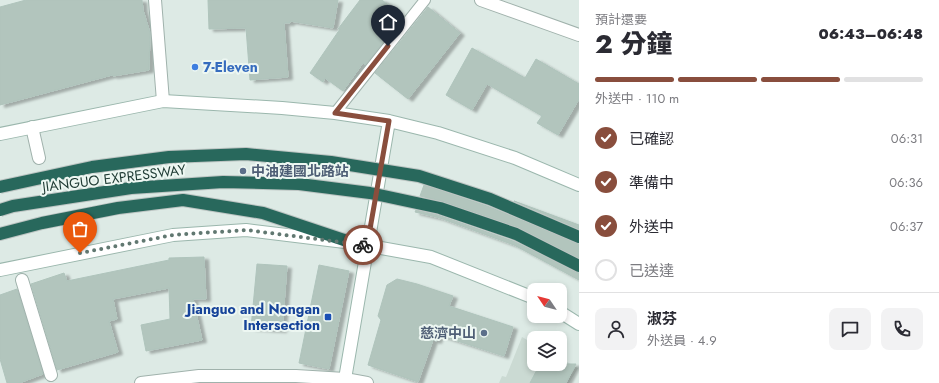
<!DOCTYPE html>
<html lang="zh-TW">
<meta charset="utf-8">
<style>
:root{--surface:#fff;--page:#f2f2f3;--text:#2b2b33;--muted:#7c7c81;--line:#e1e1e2;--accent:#894e3d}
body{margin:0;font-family:Jost,"Noto Sans TC",sans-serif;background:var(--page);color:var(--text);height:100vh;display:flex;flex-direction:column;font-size:15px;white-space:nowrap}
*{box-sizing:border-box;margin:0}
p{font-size:13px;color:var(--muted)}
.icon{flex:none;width:22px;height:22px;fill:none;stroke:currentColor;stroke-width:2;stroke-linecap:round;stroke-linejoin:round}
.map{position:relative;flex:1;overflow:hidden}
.side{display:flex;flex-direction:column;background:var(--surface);width:360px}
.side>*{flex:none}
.needle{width:26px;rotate:305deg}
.tools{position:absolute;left:527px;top:283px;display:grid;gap:8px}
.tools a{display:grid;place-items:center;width:40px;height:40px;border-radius:8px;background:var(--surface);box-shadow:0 2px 6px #0003;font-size:20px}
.pin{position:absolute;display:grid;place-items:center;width:34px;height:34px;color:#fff;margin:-41px -17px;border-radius:50% 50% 50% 0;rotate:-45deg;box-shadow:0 0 4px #0007}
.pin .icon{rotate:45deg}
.courier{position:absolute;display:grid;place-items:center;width:40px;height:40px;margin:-20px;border:3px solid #894e3d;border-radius:50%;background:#fff;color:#222;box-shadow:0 1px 5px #0007}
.head em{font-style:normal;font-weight:800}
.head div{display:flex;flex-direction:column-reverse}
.head{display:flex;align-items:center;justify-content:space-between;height:68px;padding:0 16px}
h1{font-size:26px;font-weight:800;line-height:30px}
.bar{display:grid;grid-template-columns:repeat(4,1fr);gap:6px 4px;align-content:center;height:48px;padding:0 16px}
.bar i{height:5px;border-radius:3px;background:var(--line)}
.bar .current{background:var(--accent)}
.bar p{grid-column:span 4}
.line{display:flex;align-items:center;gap:10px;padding:0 16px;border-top:1px solid var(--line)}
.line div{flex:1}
.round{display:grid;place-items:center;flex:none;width:42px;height:42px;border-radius:8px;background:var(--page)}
ol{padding:0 16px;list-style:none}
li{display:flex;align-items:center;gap:12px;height:44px}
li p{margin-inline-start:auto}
li .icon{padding:4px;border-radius:50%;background:var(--accent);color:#fff;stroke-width:4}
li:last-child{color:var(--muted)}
li i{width:22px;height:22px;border:2px solid var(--line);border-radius:50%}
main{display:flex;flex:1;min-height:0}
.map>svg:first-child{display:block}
.built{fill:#cbdad3}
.building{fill:#b2c5bd;stroke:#afc4bc;filter:url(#shadow)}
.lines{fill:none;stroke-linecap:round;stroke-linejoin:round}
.lane-casing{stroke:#a0b2ac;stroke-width:12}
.street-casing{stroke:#a0b2ac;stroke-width:14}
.secondary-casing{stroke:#9bb7ad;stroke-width:14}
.highway-casing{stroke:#bcc4c2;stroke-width:14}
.lane{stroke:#fff;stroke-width:10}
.street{stroke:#fff;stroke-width:12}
.secondary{stroke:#fff;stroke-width:12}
.highway{stroke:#28685c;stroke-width:12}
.highway-bridge-casing{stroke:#bcc4c2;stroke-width:14;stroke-linecap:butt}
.highway-bridge{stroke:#28685c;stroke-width:12}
.done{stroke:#617871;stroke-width:4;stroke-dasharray:0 7.2}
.route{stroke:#894e3d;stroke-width:5}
.shop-dot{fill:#3f7fe0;stroke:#edf7f2;stroke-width:1.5}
.service-dot{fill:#5c6f8a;stroke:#edf7f2;stroke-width:1.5}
.transit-dot{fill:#1a4fb4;stroke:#edf7f2;stroke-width:1.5}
.labels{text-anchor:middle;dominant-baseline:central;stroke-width:4;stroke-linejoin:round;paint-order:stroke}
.shop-label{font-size:14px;font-weight:bold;fill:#366cbe;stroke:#edf7f2;text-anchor:start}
.service-label{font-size:14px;font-weight:bold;fill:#4e5e75;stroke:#edf7f2;text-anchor:start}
.street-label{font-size:14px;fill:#1e3a33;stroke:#edf7f2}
.transit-label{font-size:14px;font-weight:bold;fill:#164399;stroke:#edf7f2;text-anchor:end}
</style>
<main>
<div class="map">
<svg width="579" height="383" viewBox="0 0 579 383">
<defs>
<filter id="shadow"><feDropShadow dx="4.5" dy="2.5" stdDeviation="1" flood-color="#0004"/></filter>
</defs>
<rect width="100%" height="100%" fill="#ddeae5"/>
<!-- built -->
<path class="built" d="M 522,337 L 534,344 L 534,364 L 560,364 L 560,358 L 578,368 L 569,383 L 499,383 L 502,376 L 506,377 Z"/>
<!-- building -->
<path class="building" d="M 26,0 L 142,0 L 143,10 L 150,33 L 149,70 L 113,76 L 112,75 L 0,105 L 0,7 Z
M 208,0 L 338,0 L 333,28 L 290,21 L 290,23 L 284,23 L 288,77 L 250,80 L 246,28 L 209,29 Z
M 360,0 L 382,0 L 403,17 L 365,65 L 363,63 L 343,91 L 325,78 L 323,82 L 310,73 L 340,29 L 338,29 Z
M 428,7 L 460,33 L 408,99 L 375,73 Z
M 472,48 L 525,78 L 536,59 L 579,84 L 579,99 L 558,135 L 537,123 L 542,116 L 487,84 L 472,110 L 446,95 Z
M 424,185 L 487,206 L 579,244 L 579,258 L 518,227 L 442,201 L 420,196 Z
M 514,201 L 579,225 L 579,229 Z
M 416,210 L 438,215 L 513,241 L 579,273 L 579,280 L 514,245 L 440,218 L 415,212 Z
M 204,257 L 206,299 L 193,299 L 202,340 L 146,351 L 141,325 L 170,319 L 169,288 L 113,299 L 117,319 L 109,321 L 118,352 L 57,370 L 31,284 L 64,273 L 67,281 L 169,260 L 169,258 Z
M 257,264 L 287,266 L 282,330 L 251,328 Z
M 319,265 L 349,271 L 329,369 L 299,363 Z
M 397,279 L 417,284 L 453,296 L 449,306 L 513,327 L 504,356 L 439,335 L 437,341 L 433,340 L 418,382 L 368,365 L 381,320 L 378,316 L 387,285 Z
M 17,289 L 43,374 L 19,383 L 7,383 L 0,359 L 0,295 Z
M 540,364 L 576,364 L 566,383 L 530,383 Z"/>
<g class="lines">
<defs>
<path id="lane" d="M 335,113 L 425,0"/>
<path id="street" d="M 155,0 L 163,101
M 481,0 L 579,35
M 32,127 L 39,158
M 22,280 L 51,375
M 141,383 L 199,376 L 296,376 L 345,379 L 367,383"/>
<path id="secondary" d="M 0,134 L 163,101 L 282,108 L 335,113 L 389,121 L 438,133 L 515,158 L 579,185
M 0,270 L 173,235 L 246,230 L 353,243 L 431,257 L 534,298
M 560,312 L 579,324
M 342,383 L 345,379 L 389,121"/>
<path id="highway" d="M 0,234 L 42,223 L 118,208 L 183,200 L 263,213 L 353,243"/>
</defs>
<!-- lane casing -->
<use href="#lane" class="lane-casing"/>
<!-- street casing -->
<use href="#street" class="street-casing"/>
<!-- secondary casing -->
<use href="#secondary" class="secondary-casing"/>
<!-- highway casing -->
<use href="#highway" class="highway-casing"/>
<!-- lane -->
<use href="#lane" class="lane"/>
<!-- street -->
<use href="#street" class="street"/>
<!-- secondary -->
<use href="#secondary" class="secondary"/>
<!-- highway -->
<use href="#highway" class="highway"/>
<defs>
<path id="highway-bridge" d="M 0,187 L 92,167 L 169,157 L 246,154 L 331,162 L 419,176 L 490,199 L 579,237
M 0,210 L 13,206 L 131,188 L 223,182 L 299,184 L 370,193 L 440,208 L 516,234 L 579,266"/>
</defs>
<!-- highway-bridge casing -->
<use href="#highway-bridge" class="highway-bridge-casing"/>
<!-- highway-bridge -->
<use href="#highway-bridge" class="highway-bridge"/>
</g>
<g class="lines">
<!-- done -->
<path class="done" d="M 80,253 L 173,235 L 246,230 L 363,245"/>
<!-- route -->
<path class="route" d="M 363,245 L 367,246 L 389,121 L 335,113 L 388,46"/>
</g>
<!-- markers -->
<circle class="shop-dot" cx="195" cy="67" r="4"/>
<g class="service-dot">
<circle cx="243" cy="171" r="4"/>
<circle cx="484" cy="333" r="4"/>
</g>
<rect class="transit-dot" x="324" y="313" width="8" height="8" rx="2"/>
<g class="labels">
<!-- shop labels -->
<g class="shop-label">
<text x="203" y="67">7-Eleven</text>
</g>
<!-- service labels -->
<g class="service-label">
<text x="251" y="171">中油建國北路站</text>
<text x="476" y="333" text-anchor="end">慈濟中山</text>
</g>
<!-- street labels -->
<g class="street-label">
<text transform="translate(114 178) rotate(-7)">JIANGUO EXPRESSWAY</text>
</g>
<!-- transit labels -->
<g class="transit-label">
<text x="320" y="309">Jianguo and Nongan<tspan x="320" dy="16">Intersection</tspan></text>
</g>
</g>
</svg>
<div class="tools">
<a><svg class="needle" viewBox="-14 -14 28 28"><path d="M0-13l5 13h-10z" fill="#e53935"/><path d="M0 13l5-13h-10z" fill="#7c7c81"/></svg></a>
<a><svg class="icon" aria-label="layers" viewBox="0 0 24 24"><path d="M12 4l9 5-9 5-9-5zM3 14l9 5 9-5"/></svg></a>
</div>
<div class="pin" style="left:80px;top:253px;background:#ea580c"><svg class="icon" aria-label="bag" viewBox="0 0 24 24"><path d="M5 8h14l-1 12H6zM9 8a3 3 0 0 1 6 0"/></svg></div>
<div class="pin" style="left:388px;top:46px;background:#1f2937"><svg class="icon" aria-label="home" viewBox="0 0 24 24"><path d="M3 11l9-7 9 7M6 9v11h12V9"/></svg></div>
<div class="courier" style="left:363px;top:245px"><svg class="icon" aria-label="bike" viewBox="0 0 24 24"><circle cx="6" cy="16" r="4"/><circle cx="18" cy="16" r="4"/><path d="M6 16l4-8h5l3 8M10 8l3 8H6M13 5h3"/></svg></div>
</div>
<section class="side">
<div class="head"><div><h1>2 分鐘</h1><p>預計還要</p></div><em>06:43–06:48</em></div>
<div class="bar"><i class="current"></i><i class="current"></i><i class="current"></i><i></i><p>外送中 · 110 m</p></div>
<ol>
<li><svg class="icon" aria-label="check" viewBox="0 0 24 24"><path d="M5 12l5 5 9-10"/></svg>已確認<p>06:31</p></li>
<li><svg class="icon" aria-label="check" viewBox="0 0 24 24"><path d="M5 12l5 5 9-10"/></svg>準備中<p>06:36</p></li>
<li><svg class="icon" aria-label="check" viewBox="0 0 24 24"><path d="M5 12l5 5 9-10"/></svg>外送中<p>06:37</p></li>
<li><i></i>已送達</li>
</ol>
<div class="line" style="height:72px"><a class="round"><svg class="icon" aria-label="person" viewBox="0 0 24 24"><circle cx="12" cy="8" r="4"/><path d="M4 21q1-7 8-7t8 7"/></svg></a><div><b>淑芬</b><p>外送員 · 4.9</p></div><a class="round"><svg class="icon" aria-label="chat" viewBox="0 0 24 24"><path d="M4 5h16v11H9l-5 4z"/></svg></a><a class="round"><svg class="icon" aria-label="phone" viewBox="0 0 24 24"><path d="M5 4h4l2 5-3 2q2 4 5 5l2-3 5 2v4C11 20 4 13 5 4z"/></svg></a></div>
</section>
</main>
